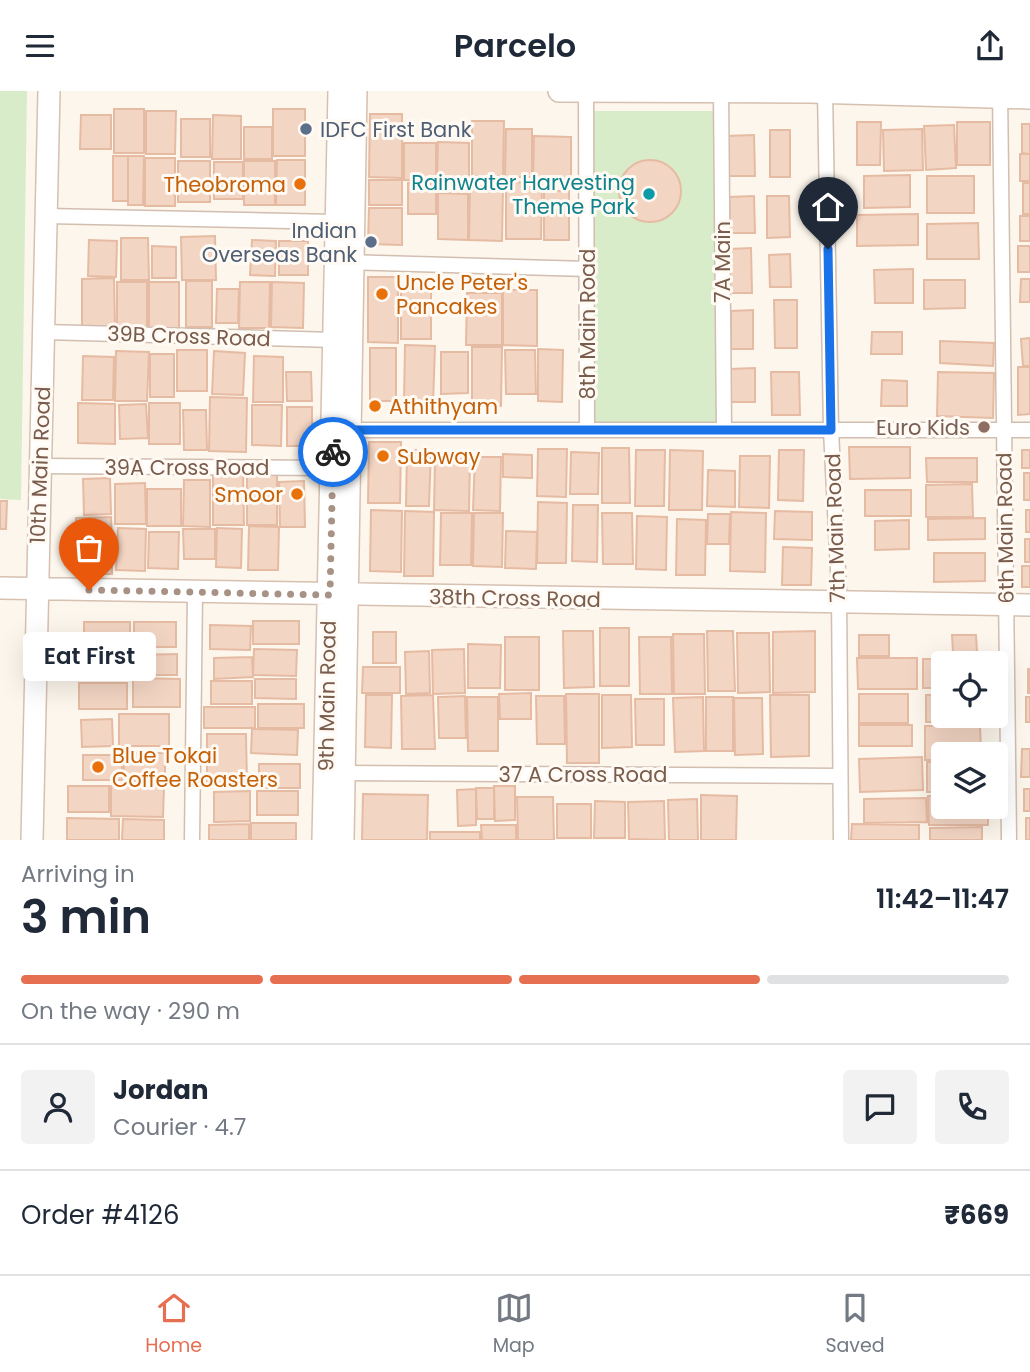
<!DOCTYPE html>
<meta charset="utf-8">
<style>
:root{--surface:#fff;--page:#f2f2f3;--text:#1f2937;--muted:#747a83;--line:#e0e1e3;--accent:#e76f51}
body{margin:0;font-family:Poppins,sans-serif;background:var(--page);color:var(--text);height:100vh;display:flex;flex-direction:column;font-size:26px;white-space:nowrap}
*{box-sizing:border-box;margin:0}
p{font-size:23px;color:var(--muted)}
.icon{flex:none;width:38px;height:38px;fill:none;stroke:currentColor;stroke-width:2;stroke-linecap:round;stroke-linejoin:round}
.map{position:relative;height:749px;overflow:hidden}
.sheet{display:flex;flex-direction:column;background:var(--surface);flex:1}
.sheet>*{flex:none}
.tools{position:absolute;left:931px;top:560px;display:grid;gap:14px}
.tools a{display:grid;place-items:center;width:77px;height:77px;border-radius:7px;background:var(--surface);box-shadow:0 7px 28px #0002;font-size:35px}
.pin{position:absolute;display:grid;place-items:center;width:60px;height:60px;color:#fff;margin:-72px -30px;border-radius:50% 50% 50% 0;rotate:-45deg;box-shadow:0 0 7px #0007}
.pin .icon{rotate:45deg}
.courier{position:absolute;display:grid;place-items:center;width:70px;height:70px;margin:-35px;border:5px solid #1a73e8;border-radius:50%;background:#fff;color:#222;box-shadow:0 2px 9px #0007}
.bubble{position:absolute;height:49px;border-radius:7px;background:var(--surface);box-shadow:0 7px 28px #0002;font-size:23px;font-weight:600;line-height:49px;text-align:center}
.summary em{font-style:normal;font-weight:600}
.summary div{display:flex;flex-direction:column-reverse}
.summary{display:flex;align-items:center;justify-content:space-between;height:119px;padding:0 21px}
h1{font-size:46px;font-weight:600;line-height:52px}
.bar{display:grid;grid-template-columns:repeat(4,1fr);gap:10px 7px;align-content:center;height:84px;padding:0 21px}
.bar i{height:9px;border-radius:5px;background:var(--line)}
.bar .on{background:var(--accent)}
.bar p{grid-column:span 4}
.line{display:flex;align-items:center;gap:18px;padding:0 21px;border-top:2px solid var(--line)}
.line div{flex:1}
.round{display:grid;place-items:center;flex:none;width:74px;height:74px;border-radius:7px;background:var(--page)}
header{display:flex;justify-content:space-between;align-items:center;height:91px;padding:0 21px;background:var(--surface);font-size:32px;font-weight:600}
.dock{display:flex;justify-content:space-around;align-items:center;height:98px;border-top:2px solid var(--line);background:var(--surface);font-size:19px;color:var(--muted)}
.dock a{display:grid;justify-items:center;gap:4px}
.dock .on{color:var(--accent)}
.map>svg:first-child{display:block}
.green{fill:#d8ecc9}
.building{fill:#f3d5c3;stroke:#e6bba3;stroke-width:2}
.lines{fill:none;stroke-linecap:round;stroke-linejoin:round}
.street-casing{stroke:#d1beb0;stroke-width:17}
.secondary-casing{stroke:#d6c0b0;stroke-width:24}
.street{stroke:#fff;stroke-width:14}
.secondary{stroke:#fff;stroke-width:21}
.done{stroke:#a89285;stroke-width:7;stroke-dasharray:0 12.6}
.route{stroke:#1a73e8;stroke-width:9}
.service-dot{fill:#5c6f8a;stroke:#fffaf3;stroke-width:2.5}
.food-dot{fill:#e8710a;stroke:#fffaf3;stroke-width:2.5}
.culture-dot{fill:#0f9aa8;stroke:#fffaf3;stroke-width:2.5}
.education-dot{fill:#8d6e63;stroke:#fffaf3;stroke-width:2.5}
.labels{text-anchor:middle;dominant-baseline:central;stroke-width:6;stroke-linejoin:round;paint-order:stroke}
.service-label{font-size:21px;fill:#4e5e75;stroke:#fffaf3;text-anchor:start}
.culture-label{font-size:21px;fill:#0d838f;stroke:#fffaf3;text-anchor:end}
.food-label{font-size:21px;fill:#c56008;stroke:#fffaf3;text-anchor:start}
.street-label{font-size:21px;fill:#7a5c4d;stroke:#fffaf3}
.education-label{font-size:21px;fill:#785e54;stroke:#fffaf3;text-anchor:end}
</style>
<header><svg class="icon" aria-label="menu" viewBox="0 0 24 24"><path d="M4 6h16M4 12h16M4 18h16"/></svg>Parcelo<svg class="icon" aria-label="share" viewBox="0 0 24 24"><path d="M12 15V3M7 8l5-5 5 5M5 13v7h14v-7"/></svg></header>
<div class="map">
<svg width="1030" height="749" viewBox="0 0 1030 749">
<rect width="100%" height="100%" fill="#fdf6ec"/>
<!-- green -->
<path class="green" d="M 0,0 L 27,0 L 21,409 L 0,408 Z
M 590,20 L 717,20 L 718,331 L 590,331 Z"/>
<!-- building -->
<path class="building" d="M 114,18 L 144,18 L 144,62 L 114,62 Z
M 273,18 L 305,18 L 305,65 L 273,65 Z
M 146,20 L 176,20 L 175,63 L 146,63 Z
M 370,23 L 402,23 L 402,87 L 369,86 Z
M 81,24 L 111,24 L 111,58 L 80,58 Z
M 213,24 L 241,25 L 241,68 L 212,68 Z
M 181,28 L 210,28 L 210,66 L 181,66 Z
M 472,30 L 504,30 L 503,85 L 472,85 Z
M 857,31 L 881,31 L 880,74 L 857,74 Z
M 957,31 L 990,31 L 990,74 L 957,74 Z
M 1022,33 L 1030,33 L 1030,63 L 1022,62 Z
M 954,34 L 956,77 L 926,79 L 924,35 Z
M 244,36 L 272,36 L 272,68 L 244,68 Z
M 506,38 L 532,38 L 532,86 L 505,86 Z
M 922,38 L 923,79 L 884,80 L 883,39 Z
M 770,39 L 790,39 L 790,86 L 770,86 Z
M 754,44 L 755,85 L 727,85 L 726,45 Z
M 534,45 L 571,46 L 571,90 L 533,89 Z
M 438,51 L 469,52 L 469,89 L 437,89 Z
M 404,52 L 436,52 L 436,90 L 404,89 Z
M 1020,63 L 1030,63 L 1030,90 L 1020,90 Z
M 113,65 L 128,65 L 128,110 L 113,110 Z
M 128,65 L 144,65 L 143,114 L 128,114 Z
M 145,67 L 175,67 L 175,115 L 145,115 Z
M619 100a31 31 0 1 1 62 0a31 31 0 1 1-62 0Z
M 277,69 L 305,69 L 305,114 L 276,114 Z
M 178,70 L 210,70 L 210,111 L 178,111 Z
M 244,70 L 275,70 L 275,114 L 244,114 Z
M 214,71 L 243,71 L 243,108 L 214,108 Z
M 910,84 L 910,116 L 864,117 L 864,85 Z
M 927,85 L 974,85 L 974,122 L 927,122 Z
M 369,89 L 402,89 L 402,114 L 369,114 Z
M 506,91 L 542,92 L 541,148 L 506,148 Z
M 408,92 L 436,93 L 436,123 L 408,123 Z
M 1023,92 L 1030,92 L 1030,123 L 1023,123 Z
M 470,95 L 503,95 L 502,150 L 469,149 Z
M 544,100 L 569,100 L 569,123 L 544,123 Z
M 438,102 L 468,103 L 468,149 L 438,148 Z
M 754,105 L 755,142 L 730,142 L 729,106 Z
M 767,105 L 789,105 L 790,146 L 767,147 Z
M 369,117 L 402,117 L 402,154 L 368,153 Z
M 918,123 L 918,154 L 857,155 L 857,124 Z
M 544,124 L 569,124 L 569,149 L 544,149 Z
M 1020,125 L 1030,125 L 1030,150 L 1020,150 Z
M 978,132 L 979,168 L 927,168 L 927,133 Z
M 215,145 L 216,189 L 182,189 L 181,146 Z
M 121,147 L 148,147 L 149,189 L 121,189 Z
M 89,149 L 117,150 L 116,186 L 88,185 Z
M 252,149 L 276,150 L 275,185 L 250,184 Z
M 279,150 L 308,150 L 308,184 L 279,184 Z
M 152,155 L 176,156 L 176,187 L 152,187 Z
M 1018,155 L 1030,155 L 1030,181 L 1018,181 Z
M 751,157 L 752,202 L 730,202 L 730,158 Z
M 790,163 L 791,196 L 770,196 L 769,164 Z
M 913,178 L 913,212 L 875,212 L 874,179 Z
M 368,186 L 398,186 L 398,252 L 368,251 Z
M 114,187 L 115,236 L 82,237 L 82,188 Z
M 1021,188 L 1030,188 L 1030,211 L 1020,211 Z
M 924,189 L 965,189 L 965,217 L 924,218 Z
M 186,190 L 212,190 L 212,236 L 186,236 Z
M 117,191 L 147,191 L 147,235 L 117,235 Z
M 149,191 L 179,191 L 179,237 L 149,237 Z
M 240,191 L 270,191 L 269,237 L 239,237 Z
M 272,191 L 304,192 L 303,237 L 271,236 Z
M 401,197 L 431,197 L 431,248 L 401,248 Z
M 217,198 L 239,198 L 238,232 L 216,232 Z
M 503,199 L 537,199 L 537,255 L 503,254 Z
M 467,202 L 502,202 L 502,254 L 466,254 Z
M 774,209 L 797,209 L 797,257 L 775,257 Z
M 753,219 L 753,258 L 731,258 L 731,220 Z
M 872,241 L 902,241 L 902,263 L 871,263 Z
M 1030,247 L 1030,275 L 1023,275 L 1021,248 Z
M 940,250 L 994,252 L 993,275 L 940,272 Z
M 405,254 L 435,255 L 433,313 L 404,312 Z
M 472,256 L 502,256 L 501,315 L 472,315 Z
M 370,257 L 396,257 L 396,310 L 370,310 Z
M 538,258 L 563,259 L 562,311 L 538,310 Z
M 177,259 L 207,259 L 207,300 L 177,300 Z
M 505,259 L 535,259 L 536,303 L 506,303 Z
M 116,260 L 149,261 L 147,310 L 115,310 Z
M 214,260 L 245,262 L 243,304 L 212,303 Z
M 441,261 L 468,261 L 468,302 L 441,303 Z
M 150,263 L 174,263 L 174,306 L 150,306 Z
M 83,265 L 114,266 L 113,309 L 82,309 Z
M 254,265 L 283,266 L 283,311 L 253,311 Z
M 1018,276 L 1030,276 L 1030,323 L 1018,324 Z
M 755,277 L 755,311 L 730,311 L 730,278 Z
M 286,281 L 311,281 L 312,310 L 287,310 Z
M 771,281 L 799,281 L 800,324 L 772,324 Z
M 938,281 L 994,282 L 993,327 L 937,325 Z
M 882,289 L 907,290 L 907,315 L 881,315 Z
M 210,306 L 247,307 L 246,361 L 209,360 Z
M 78,312 L 115,313 L 115,353 L 78,352 Z
M 149,312 L 180,312 L 180,353 L 149,353 Z
M 146,313 L 148,347 L 120,348 L 119,314 Z
M 252,314 L 282,314 L 281,355 L 252,354 Z
M 287,316 L 312,316 L 312,355 L 287,355 Z
M 183,319 L 206,319 L 207,359 L 184,359 Z
M 369,351 L 401,351 L 400,412 L 368,412 Z
M 849,356 L 910,356 L 910,387 L 850,388 Z
M 602,357 L 629,357 L 630,412 L 602,412 Z
M 538,358 L 567,358 L 566,406 L 537,405 Z
M 407,359 L 431,359 L 429,415 L 406,415 Z
M 636,359 L 665,359 L 664,415 L 635,415 Z
M 670,359 L 703,360 L 702,419 L 669,419 Z
M 779,359 L 804,359 L 803,410 L 778,409 Z
M 1022,359 L 1030,359 L 1030,377 L 1022,377 Z
M 571,361 L 599,362 L 598,403 L 570,403 Z
M 503,363 L 532,364 L 532,387 L 503,386 Z
M 740,365 L 770,365 L 769,417 L 739,416 Z
M 475,366 L 501,366 L 500,420 L 473,419 Z
M 435,367 L 470,368 L 469,420 L 434,419 Z
M 926,367 L 977,367 L 977,391 L 927,391 Z
M 708,379 L 735,380 L 735,416 L 707,415 Z
M 213,381 L 243,381 L 244,434 L 213,434 Z
M 247,382 L 277,382 L 277,434 L 247,434 Z
M 1024,382 L 1030,382 L 1030,409 L 1024,409 Z
M 110,387 L 111,423 L 84,424 L 83,388 Z
M 184,389 L 210,389 L 210,436 L 183,435 Z
M 304,390 L 305,436 L 280,436 L 279,391 Z
M 145,392 L 146,433 L 115,433 L 115,393 Z
M 972,393 L 973,426 L 926,426 L 926,394 Z
M 147,398 L 181,398 L 181,435 L 147,435 Z
M 865,399 L 911,399 L 911,425 L 865,425 Z
M 0,410 L 7,410 L 6,438 L 0,438 Z
M 538,411 L 567,412 L 566,472 L 537,472 Z
M 573,414 L 598,414 L 597,471 L 572,470 Z
M 371,419 L 402,420 L 401,481 L 370,480 Z
M 1026,419 L 1030,419 L 1030,441 L 1026,441 Z
M 405,420 L 434,421 L 433,485 L 404,485 Z
M 775,420 L 812,421 L 812,449 L 774,448 Z
M 731,421 L 766,422 L 765,481 L 730,480 Z
M 441,422 L 472,422 L 471,474 L 440,474 Z
M 474,422 L 503,422 L 502,476 L 473,475 Z
M 602,422 L 632,422 L 633,473 L 603,473 Z
M 708,423 L 730,423 L 729,453 L 707,453 Z
M 637,425 L 667,426 L 666,479 L 636,478 Z
M 111,426 L 112,450 L 76,451 L 76,427 Z
M 985,427 L 985,448 L 928,449 L 928,428 Z
M 677,428 L 706,429 L 705,484 L 676,484 Z
M 909,429 L 909,458 L 875,459 L 875,430 Z
M 249,435 L 279,436 L 278,479 L 248,479 Z
M 118,437 L 146,438 L 145,480 L 116,479 Z
M 217,437 L 242,438 L 241,477 L 216,476 Z
M 183,438 L 215,438 L 215,468 L 184,468 Z
M 506,440 L 537,441 L 536,478 L 505,477 Z
M 149,441 L 179,441 L 178,478 L 148,477 Z
M 1025,448 L 1030,448 L 1030,471 L 1025,471 Z
M 79,454 L 112,454 L 112,483 L 79,483 Z
M 783,456 L 812,457 L 811,494 L 782,494 Z
M 934,462 L 985,462 L 985,490 L 934,491 Z
M 1022,475 L 1030,475 L 1030,496 L 1022,496 Z
M 253,530 L 299,530 L 299,553 L 253,553 Z
M 84,531 L 130,531 L 130,558 L 84,558 Z
M 134,531 L 176,531 L 176,556 L 134,556 Z
M 210,534 L 251,535 L 250,559 L 210,558 Z
M 600,537 L 629,537 L 629,595 L 600,595 Z
M 563,540 L 593,540 L 594,596 L 564,597 Z
M 707,540 L 733,540 L 735,600 L 708,600 Z
M 815,540 L 815,601 L 773,602 L 773,541 Z
M 373,541 L 396,541 L 396,572 L 373,572 Z
M 737,542 L 769,542 L 770,601 L 738,602 Z
M 673,543 L 704,543 L 705,603 L 674,603 Z
M 859,544 L 889,544 L 889,565 L 859,565 Z
M 952,544 L 976,544 L 977,561 L 953,561 Z
M 505,546 L 539,546 L 539,599 L 505,599 Z
M 639,546 L 671,546 L 672,603 L 640,603 Z
M 468,553 L 501,554 L 500,597 L 468,597 Z
M 254,558 L 297,559 L 296,585 L 253,584 Z
M 464,558 L 465,602 L 433,603 L 432,559 Z
M 429,560 L 430,602 L 406,603 L 405,561 Z
M 83,563 L 128,563 L 128,587 L 83,587 Z
M 177,563 L 177,584 L 134,584 L 134,564 Z
M 252,566 L 253,586 L 214,588 L 214,567 Z
M 857,567 L 917,567 L 917,598 L 858,598 Z
M 923,568 L 982,568 L 982,572 L 943,572 L 943,597 L 923,597 Z
M 363,576 L 400,576 L 400,602 L 362,602 Z
M 1028,578 L 1030,578 L 1030,602 L 1028,602 Z
M 133,587 L 180,588 L 180,616 L 133,616 Z
M 255,588 L 296,588 L 296,608 L 255,607 Z
M 211,590 L 252,590 L 252,613 L 211,613 Z
M 79,592 L 127,592 L 127,618 L 79,618 Z
M 531,602 L 531,628 L 500,628 L 499,603 Z
M 566,603 L 599,603 L 599,672 L 567,672 Z
M 859,603 L 908,603 L 908,632 L 859,632 Z
M 366,604 L 392,604 L 391,657 L 365,656 Z
M 433,604 L 435,658 L 402,658 L 401,605 Z
M 602,604 L 631,604 L 632,656 L 602,657 Z
M 770,604 L 809,604 L 809,665 L 771,666 Z
M 926,604 L 943,604 L 943,625 L 977,625 L 977,631 L 926,631 Z
M 465,605 L 466,647 L 439,647 L 438,606 Z
M 536,605 L 564,605 L 565,653 L 537,653 Z
M 467,606 L 498,606 L 498,660 L 468,660 Z
M 703,606 L 704,660 L 675,661 L 673,607 Z
M 706,606 L 733,606 L 733,660 L 706,660 Z
M 1026,606 L 1030,606 L 1030,631 L 1026,631 Z
M 734,607 L 762,607 L 763,663 L 735,664 Z
M 635,608 L 664,608 L 664,654 L 636,654 Z
M 258,613 L 304,613 L 304,637 L 258,637 Z
M 204,616 L 255,616 L 255,637 L 204,637 Z
M 119,623 L 169,623 L 169,655 L 119,655 Z
M 112,628 L 113,655 L 82,656 L 81,629 Z
M 859,634 L 912,634 L 912,655 L 859,655 Z
M 925,635 L 980,635 L 981,663 L 943,663 L 943,669 L 925,669 Z
M 252,638 L 298,639 L 297,664 L 251,662 Z
M 207,643 L 246,643 L 247,693 L 207,693 Z
M 1022,658 L 1030,658 L 1030,686 L 1021,686 Z
M 124,662 L 165,662 L 165,690 L 124,690 Z
M 83,664 L 122,664 L 122,689 L 83,689 Z
M 922,666 L 923,699 L 860,701 L 859,668 Z
M 927,671 L 943,671 L 943,701 L 927,701 Z
M 259,673 L 300,673 L 300,697 L 259,697 Z
M 68,695 L 109,695 L 109,721 L 68,721 Z
M 111,695 L 164,696 L 163,726 L 111,725 Z
M 494,695 L 515,695 L 515,729 L 495,730 Z
M 476,697 L 494,697 L 494,728 L 477,728 Z
M 476,698 L 476,734 L 458,735 L 457,699 Z
M 1024,698 L 1030,698 L 1030,720 L 1024,720 Z
M 250,700 L 250,730 L 214,731 L 214,701 Z
M 257,700 L 298,700 L 298,724 L 257,724 Z
M 363,703 L 428,704 L 427,749 L 362,749 Z
M 701,704 L 737,705 L 736,749 L 701,749 Z
M 928,705 L 943,705 L 943,716 L 988,716 L 988,734 L 929,734 Z
M 517,706 L 553,706 L 554,749 L 518,749 Z
M 926,707 L 927,731 L 864,732 L 864,708 Z
M 697,708 L 698,749 L 669,749 L 668,709 Z
M 595,710 L 625,711 L 625,747 L 594,747 Z
M 664,710 L 665,749 L 629,748 L 628,711 Z
M 557,713 L 591,713 L 591,747 L 557,747 Z
M 67,727 L 119,728 L 119,749 L 67,749 Z
M 1026,727 L 1030,727 L 1030,749 L 1026,749 Z
M 123,728 L 164,729 L 164,749 L 122,749 Z
M 251,732 L 296,732 L 296,749 L 251,749 Z
M 249,733 L 249,749 L 209,749 L 209,734 Z
M 852,733 L 919,734 L 919,749 L 851,749 Z
M 481,734 L 516,734 L 516,749 L 482,749 Z
M 982,736 L 982,749 L 930,749 L 930,737 Z
M 430,741 L 480,741 L 480,749 L 430,749 Z"/>
<g class="lines">
<defs>
<path id="street" d="M 586,0 L 587,339
M 825,0 L 831,339 L 839,499 L 841,749
M 1000,0 L 1009,749
M 721,2 L 724,339
M 46,125 L 335,131
M 344,171 L 588,178
M 44,241 L 335,249
M 342,339 L 1030,339
M 41,375 L 333,377
M 337,682 L 840,685
M 192,749 L 195,502"/>
<path id="secondary" d="M 559,0 L 809,1 L 1030,7
M 0,497 L 1030,514
M 32,749 L 49,0
M 323,749 L 339,0
M 343,749 L 356,0"/>
</defs>
<!-- street casing -->
<use href="#street" class="street-casing"/>
<!-- secondary casing -->
<use href="#secondary" class="secondary-casing"/>
<!-- street -->
<use href="#street" class="street"/>
<!-- secondary -->
<use href="#secondary" class="secondary"/>
</g>
<g class="lines">
<!-- done -->
<path class="done" d="M 89,499 L 330,504 L 333,361"/>
<!-- route -->
<path class="route" d="M 333,361 L 333,339 L 831,339 L 828,158"/>
</g>
<!-- markers -->
<g class="service-dot">
<circle cx="306" cy="38" r="7"/>
<circle cx="371" cy="151" r="7"/>
</g>
<g class="food-dot">
<circle cx="300" cy="93" r="7"/>
<circle cx="382" cy="203" r="7"/>
<circle cx="375" cy="315" r="7"/>
<circle cx="383" cy="365" r="7"/>
<circle cx="297" cy="403" r="7"/>
<circle cx="98" cy="676" r="7"/>
</g>
<circle class="culture-dot" cx="649" cy="103" r="7"/>
<circle class="education-dot" cx="984" cy="336" r="7"/>
<g class="labels">
<!-- service labels -->
<g class="service-label">
<text x="320" y="38">IDFC First Bank</text>
<text x="357" y="139" text-anchor="end">Indian<tspan x="357" dy="24">Overseas Bank</tspan></text>
</g>
<!-- culture labels -->
<g class="culture-label">
<text x="635" y="91">Rainwater Harvesting<tspan x="635" dy="24">Theme Park</tspan></text>
</g>
<!-- food labels -->
<g class="food-label">
<text x="286" y="93" text-anchor="end">Theobroma</text>
<text x="396" y="191">Uncle Peter's<tspan x="396" dy="24">Pancakes</tspan></text>
<text x="389" y="315">Athithyam</text>
<text x="397" y="365">Subway</text>
<text x="283" y="403" text-anchor="end">Smoor</text>
<text x="112" y="664">Blue Tokai<tspan x="112" dy="24">Coffee Roasters</tspan></text>
</g>
<!-- street labels -->
<g class="street-label">
<text transform="translate(722 171) rotate(-90)">7A Main</text>
<text transform="translate(587 233) rotate(-90)">8th Main Road</text>
<text transform="translate(189 245) rotate(2)">39B Cross Road</text>
<text transform="translate(40 374) rotate(-88)">10th Main Road</text>
<text x="187" y="376">39A Cross Road</text>
<text transform="translate(835 437) rotate(-92)">7th Main Road</text>
<text transform="translate(1005 437) rotate(-91)">6th Main Road</text>
<text transform="translate(515 507) rotate(1)">38th Cross Road</text>
<text transform="translate(327 605) rotate(-89)">9th Main Road</text>
<text x="583" y="683">37 A Cross Road</text>
</g>
<!-- education labels -->
<g class="education-label">
<text x="970" y="336">Euro Kids</text>
</g>
</g>
</svg>
<div class="tools">
<a><svg class="icon" aria-label="locate" viewBox="0 0 24 24"><circle cx="12" cy="12" r="6"/><path d="M12 2v4M12 18v4M2 12h4M18 12h4"/></svg></a>
<a><svg class="icon" aria-label="layers" viewBox="0 0 24 24"><path d="M12 4l9 5-9 5-9-5zM3 14l9 5 9-5"/></svg></a>
</div>
<div class="pin" style="left:89px;top:499px;background:#ea580c"><svg class="icon" aria-label="bag" viewBox="0 0 24 24"><path d="M5 8h14l-1 12H6zM9 8a3 3 0 0 1 6 0"/></svg></div>
<div class="pin" style="left:828px;top:158px;background:#1f2937"><svg class="icon" aria-label="home" viewBox="0 0 24 24"><path d="M3 11l9-7 9 7M6 9v11h12V9"/></svg></div>
<div class="courier" style="left:333px;top:361px"><svg class="icon" aria-label="bike" viewBox="0 0 24 24"><circle cx="6" cy="16" r="4"/><circle cx="18" cy="16" r="4"/><path d="M6 16l4-8h5l3 8M10 8l3 8H6M13 5h3"/></svg></div>
<div class="bubble" style="left:23px;top:541px;width:133px">Eat First</div>
</div>
<section class="sheet">
<div class="summary"><div><h1>3 min</h1><p>Arriving in</p></div><em>11:42–11:47</em></div>
<div class="bar"><i class="on"></i><i class="on"></i><i class="on"></i><i></i><p>On the way · 290 m</p></div>
<div class="line" style="height:126px"><a class="round"><svg class="icon" aria-label="person" viewBox="0 0 24 24"><circle cx="12" cy="8" r="4"/><path d="M4 21q1-7 8-7t8 7"/></svg></a><div><b>Jordan</b><p>Courier · 4.7</p></div><a class="round"><svg class="icon" aria-label="chat" viewBox="0 0 24 24"><path d="M4 5h16v11H9l-5 4z"/></svg></a><a class="round"><svg class="icon" aria-label="phone" viewBox="0 0 24 24"><path d="M5 4h4l2 5-3 2q2 4 5 5l2-3 5 2v4C11 20 4 13 5 4z"/></svg></a></div>
<div class="line" style="height:91px"><div>Order #4126</div><b>₹669</b></div>
</section>
<nav class="dock">
<a class="on"><svg class="icon" aria-label="home" viewBox="0 0 24 24"><path d="M3 11l9-7 9 7M6 9v11h12V9"/></svg>Home</a>
<a><svg class="icon" aria-label="map" viewBox="0 0 24 24"><path d="M3 6l6-2 6 2 6-2v14l-6 2-6-2-6 2zM9 4v14M15 6v14"/></svg>Map</a>
<a><svg class="icon" aria-label="saved" viewBox="0 0 24 24"><path d="M7 4h10v16l-5-4-5 4z"/></svg>Saved</a>
</nav>
